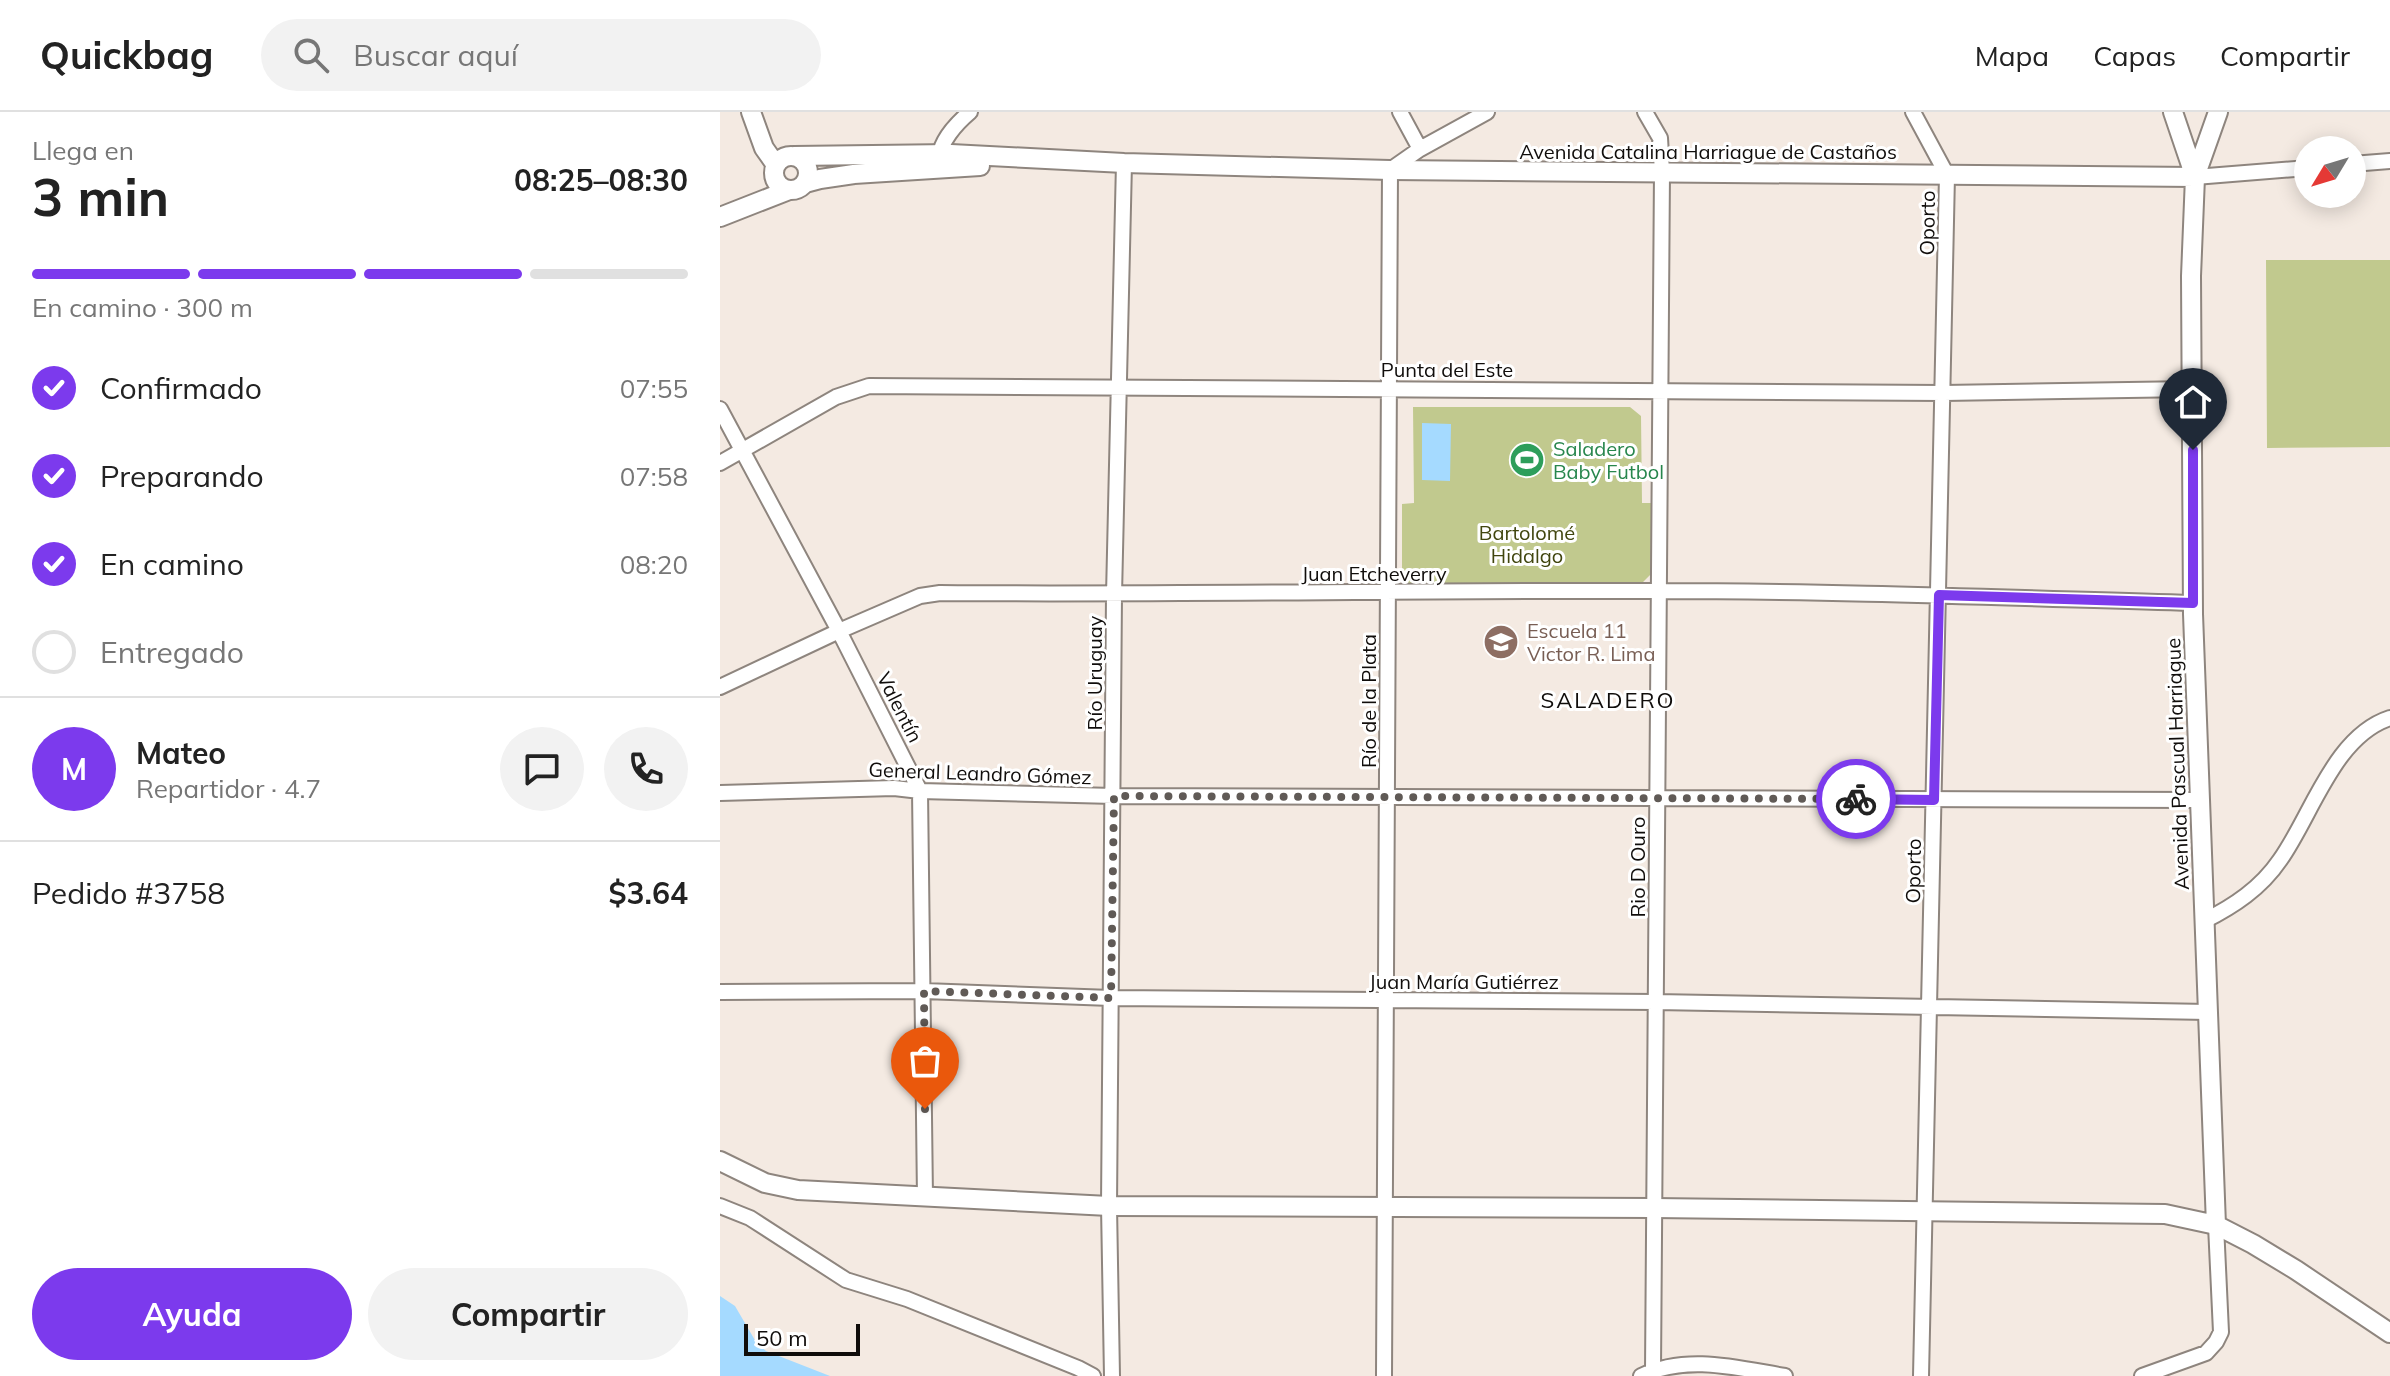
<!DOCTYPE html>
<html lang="es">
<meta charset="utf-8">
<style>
:root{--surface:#fff;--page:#f2f2f2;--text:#222;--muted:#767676;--line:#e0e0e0;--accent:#7c3aed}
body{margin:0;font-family:Mulish,sans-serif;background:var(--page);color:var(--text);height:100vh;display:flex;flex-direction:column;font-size:30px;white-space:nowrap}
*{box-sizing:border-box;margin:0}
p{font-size:26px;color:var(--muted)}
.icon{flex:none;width:44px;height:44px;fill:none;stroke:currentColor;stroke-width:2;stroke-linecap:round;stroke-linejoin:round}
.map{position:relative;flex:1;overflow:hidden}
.drawer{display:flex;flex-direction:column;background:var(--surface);width:720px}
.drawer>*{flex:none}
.needle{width:52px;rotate:232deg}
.buttons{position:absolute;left:1574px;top:24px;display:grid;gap:16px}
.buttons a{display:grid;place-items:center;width:72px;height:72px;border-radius:50%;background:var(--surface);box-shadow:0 4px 20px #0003;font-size:40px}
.scale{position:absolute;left:24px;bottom:20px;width:116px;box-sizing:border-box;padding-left:8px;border:4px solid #100d0b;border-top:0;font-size:22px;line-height:28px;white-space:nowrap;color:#100d0b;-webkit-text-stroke:6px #fff;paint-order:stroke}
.pin{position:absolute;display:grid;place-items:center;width:68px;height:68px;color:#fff;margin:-82px -34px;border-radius:50% 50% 50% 0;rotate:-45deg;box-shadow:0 0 8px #0007}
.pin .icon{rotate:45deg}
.courier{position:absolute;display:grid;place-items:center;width:80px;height:80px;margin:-40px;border:6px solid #7c3aed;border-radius:50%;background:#fff;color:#222;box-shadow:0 2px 10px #0007}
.headline em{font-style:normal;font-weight:700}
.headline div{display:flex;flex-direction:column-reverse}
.headline{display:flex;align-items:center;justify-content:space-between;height:136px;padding:0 32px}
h1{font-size:52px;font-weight:700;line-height:60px}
.bar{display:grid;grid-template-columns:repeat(4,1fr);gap:12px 8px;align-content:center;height:96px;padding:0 32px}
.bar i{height:10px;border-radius:6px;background:var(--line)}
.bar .selected{background:var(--accent)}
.bar p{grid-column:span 4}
.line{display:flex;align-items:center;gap:20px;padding:0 32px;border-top:2px solid var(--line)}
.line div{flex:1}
.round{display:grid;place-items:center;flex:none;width:84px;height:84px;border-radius:42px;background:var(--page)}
ol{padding:0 32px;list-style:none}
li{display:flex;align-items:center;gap:24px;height:88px}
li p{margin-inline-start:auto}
li .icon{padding:8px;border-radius:50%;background:var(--accent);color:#fff;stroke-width:4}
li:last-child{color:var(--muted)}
li i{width:44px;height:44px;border:4px solid var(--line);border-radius:50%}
.button{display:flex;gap:16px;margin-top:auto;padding:16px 32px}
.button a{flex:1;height:92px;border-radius:48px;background:var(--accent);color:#fff;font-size:32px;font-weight:700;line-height:92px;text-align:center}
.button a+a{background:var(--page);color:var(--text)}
header{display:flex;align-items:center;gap:48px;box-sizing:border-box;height:112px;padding:0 40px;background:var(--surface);border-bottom:2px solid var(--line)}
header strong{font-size:38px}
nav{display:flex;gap:44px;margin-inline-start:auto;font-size:28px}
.search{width:560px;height:72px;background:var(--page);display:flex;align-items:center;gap:20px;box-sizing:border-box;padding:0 28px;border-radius:44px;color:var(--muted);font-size:30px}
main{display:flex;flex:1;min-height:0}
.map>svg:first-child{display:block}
.green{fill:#c1c98e}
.water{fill:#a5daff}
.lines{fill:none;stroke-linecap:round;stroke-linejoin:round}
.minor-casing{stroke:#8e857e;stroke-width:18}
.tertiary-casing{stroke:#8e857e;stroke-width:22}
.minor{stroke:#fff;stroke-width:14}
.tertiary{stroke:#fff;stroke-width:18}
.done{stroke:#605a56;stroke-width:8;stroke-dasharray:0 14.4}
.route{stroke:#7c3aed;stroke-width:10}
.labels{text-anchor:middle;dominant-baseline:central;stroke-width:6;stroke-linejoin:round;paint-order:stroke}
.street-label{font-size:20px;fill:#100d0b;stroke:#fff}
.leisure-label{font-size:20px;fill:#27864d;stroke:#fff;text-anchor:start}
.park-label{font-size:20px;fill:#41460f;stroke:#fff}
.education-label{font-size:20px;fill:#785e54;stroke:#fff;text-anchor:start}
.neighbourhood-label{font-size:22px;letter-spacing:2px;fill:#100d0b;stroke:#fff}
</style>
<header>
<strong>Quickbag</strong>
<div class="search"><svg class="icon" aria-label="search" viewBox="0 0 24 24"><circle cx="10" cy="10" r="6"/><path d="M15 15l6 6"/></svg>Buscar aquí</div>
<nav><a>Mapa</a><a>Capas</a><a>Compartir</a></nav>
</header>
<main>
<section class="drawer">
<div class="headline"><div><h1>3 min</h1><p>Llega en</p></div><em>08:25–08:30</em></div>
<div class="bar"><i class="selected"></i><i class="selected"></i><i class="selected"></i><i></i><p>En camino · 300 m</p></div>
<ol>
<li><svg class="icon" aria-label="check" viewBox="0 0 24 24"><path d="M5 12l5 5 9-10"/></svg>Confirmado<p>07:55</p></li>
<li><svg class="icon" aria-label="check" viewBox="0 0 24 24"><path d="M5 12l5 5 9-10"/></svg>Preparando<p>07:58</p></li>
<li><svg class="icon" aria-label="check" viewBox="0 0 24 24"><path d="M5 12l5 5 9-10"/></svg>En camino<p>08:20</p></li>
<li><i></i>Entregado</li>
</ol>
<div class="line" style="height:144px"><b class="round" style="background:var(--accent);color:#fff">M</b><div><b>Mateo</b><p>Repartidor · 4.7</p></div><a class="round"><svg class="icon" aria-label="chat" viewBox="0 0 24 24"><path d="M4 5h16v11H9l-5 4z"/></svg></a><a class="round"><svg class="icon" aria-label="phone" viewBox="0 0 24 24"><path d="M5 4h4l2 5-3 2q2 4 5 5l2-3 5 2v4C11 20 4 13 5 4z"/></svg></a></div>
<div class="line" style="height:104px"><div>Pedido #3758</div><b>$3.64</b></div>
<div class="button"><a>Ayuda</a><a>Compartir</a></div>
</section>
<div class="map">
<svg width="1670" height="1264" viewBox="0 0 1670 1264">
<rect width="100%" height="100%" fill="#f4eae2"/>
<!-- green -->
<path class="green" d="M 1546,148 L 1670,148 L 1670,335 L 1547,336 Z
M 693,295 L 910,295 L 921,304 L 922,391 L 931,391 L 932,461 L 922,471 L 682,471 L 682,392 L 694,391 Z"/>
<!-- water -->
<path class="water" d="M 702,311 L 731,312 L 730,369 L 702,368 Z
M 0,1184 L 15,1194 L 36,1230 L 46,1239 L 110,1264 L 0,1264 Z"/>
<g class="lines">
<defs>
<path id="minor" d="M 680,0 L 700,37
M 925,0 L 940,26 L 942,60 L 933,1258
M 1193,0 L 1227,63 L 1201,1264
M 219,49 C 219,30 237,11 250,0
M 1632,52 L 1670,49
M 1475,65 L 1588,56
M 0,297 L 119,519 L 200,679 L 205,1086
M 0,351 L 116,285 L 149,274 L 1224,281 L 1472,277
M 0,575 L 119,519 L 200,484 L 220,481 C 459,483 698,478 938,479 C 1116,479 1295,486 1473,491
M 0,681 L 174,676 L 200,679 L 394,684 L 1479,688
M 1484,809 C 1514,794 1541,776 1560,748 C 1592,703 1614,624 1670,606
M 0,880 L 204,879 L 391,886 L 936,890 L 1488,900
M 0,1094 L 30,1106 L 126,1168 L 187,1187 L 358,1256 L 373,1264
M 392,1264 L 389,1094 L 394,483 L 404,51
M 664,1264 L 670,58 L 700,37 L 767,0
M 921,1264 C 967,1242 1017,1256 1065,1264
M 1422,1264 L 1486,1241 L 1496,1230 L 1501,1220 L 1496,1113"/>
<path id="tertiary" d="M 31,0 L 44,36 L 56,53
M 1453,0 L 1475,65
M54 61a17 17 0 1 1 34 0a17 17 0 1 1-34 0Z
M 74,44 L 231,42 L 404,51 L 670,58 L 1475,65
M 85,71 L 100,67 L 134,62 L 260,54
M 0,105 L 69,78
M 0,1049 L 45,1071 L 78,1078 L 389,1094 L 934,1096 L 1445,1102 L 1496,1113 L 1533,1132 L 1576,1158 L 1670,1221
M 1496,1113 L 1473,502 L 1471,164 L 1475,65 L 1498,0"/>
</defs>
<!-- minor casing -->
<use href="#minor" class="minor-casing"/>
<!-- tertiary casing -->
<use href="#tertiary" class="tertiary-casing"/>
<!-- minor -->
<use href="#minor" class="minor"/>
<!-- tertiary -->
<use href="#tertiary" class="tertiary"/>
</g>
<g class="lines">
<!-- done -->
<path class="done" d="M 205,997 L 204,879 L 391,886 L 394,684 L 1136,687"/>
<!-- route -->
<path class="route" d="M 1136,687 L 1214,688 L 1219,483 L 1473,491 L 1473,338"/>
</g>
<!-- icons -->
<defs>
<symbol id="stadium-disc" viewBox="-11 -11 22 22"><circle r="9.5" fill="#2e9e5b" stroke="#fff"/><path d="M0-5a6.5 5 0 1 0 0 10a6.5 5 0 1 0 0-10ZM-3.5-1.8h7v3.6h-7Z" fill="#fff"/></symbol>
<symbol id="school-disc" viewBox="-11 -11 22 22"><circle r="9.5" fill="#8d6e63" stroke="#fff"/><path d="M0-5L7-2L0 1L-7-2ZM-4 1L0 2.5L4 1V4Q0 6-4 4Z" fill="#fff"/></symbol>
</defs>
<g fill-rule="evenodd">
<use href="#stadium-disc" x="787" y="328" width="40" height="40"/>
<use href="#school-disc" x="761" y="510" width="40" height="40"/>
</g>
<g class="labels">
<!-- street labels -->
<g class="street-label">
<text x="988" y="39">Avenida Catalina Harriague de Castaños</text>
<text transform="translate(1207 111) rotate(-89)">Oporto</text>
<text x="727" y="257">Punta del Este</text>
<text x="654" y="461">Juan Etcheverry</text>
<text transform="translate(374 561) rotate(-90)">Río Uruguay</text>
<text transform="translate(648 589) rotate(-90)">Río de la Plata</text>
<text transform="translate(180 595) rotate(63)">Valentín</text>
<text transform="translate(1457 652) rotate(-92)">Avenida Pascual Harriague</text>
<text transform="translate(260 661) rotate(2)">General Leandro Gómez</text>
<text transform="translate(917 755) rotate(-90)">Rio D Ouro</text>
<text transform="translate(1193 759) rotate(-89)">Oporto</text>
<text x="744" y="869">Juan María Gutiérrez</text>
</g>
<!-- leisure labels -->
<g class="leisure-label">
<text x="833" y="336">Saladero<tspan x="833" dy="23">Baby Futbol</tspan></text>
</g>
<!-- park labels -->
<g class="park-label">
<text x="807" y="420">Bartolomé<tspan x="807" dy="23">Hidalgo</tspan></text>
</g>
<!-- education labels -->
<g class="education-label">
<text x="807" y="518">Escuela 11<tspan x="807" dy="23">Victor R. Lima</tspan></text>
</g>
<!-- neighbourhood labels -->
<g class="neighbourhood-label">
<text x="888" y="588">SALADERO</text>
</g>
</g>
</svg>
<div class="buttons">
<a><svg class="needle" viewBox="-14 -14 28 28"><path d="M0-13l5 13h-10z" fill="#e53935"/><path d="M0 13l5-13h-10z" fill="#767676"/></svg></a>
</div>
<div class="scale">50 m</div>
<div class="pin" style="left:205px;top:997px;background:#ea580c"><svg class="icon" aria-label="bag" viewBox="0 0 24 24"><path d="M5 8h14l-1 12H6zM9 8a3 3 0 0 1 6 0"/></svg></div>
<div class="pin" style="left:1473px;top:338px;background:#1f2937"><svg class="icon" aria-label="home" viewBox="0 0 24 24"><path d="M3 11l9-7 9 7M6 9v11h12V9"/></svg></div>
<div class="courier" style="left:1136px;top:687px"><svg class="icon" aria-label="bike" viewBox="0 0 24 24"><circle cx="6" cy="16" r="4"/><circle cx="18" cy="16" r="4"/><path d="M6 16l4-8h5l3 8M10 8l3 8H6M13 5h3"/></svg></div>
</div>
</main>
